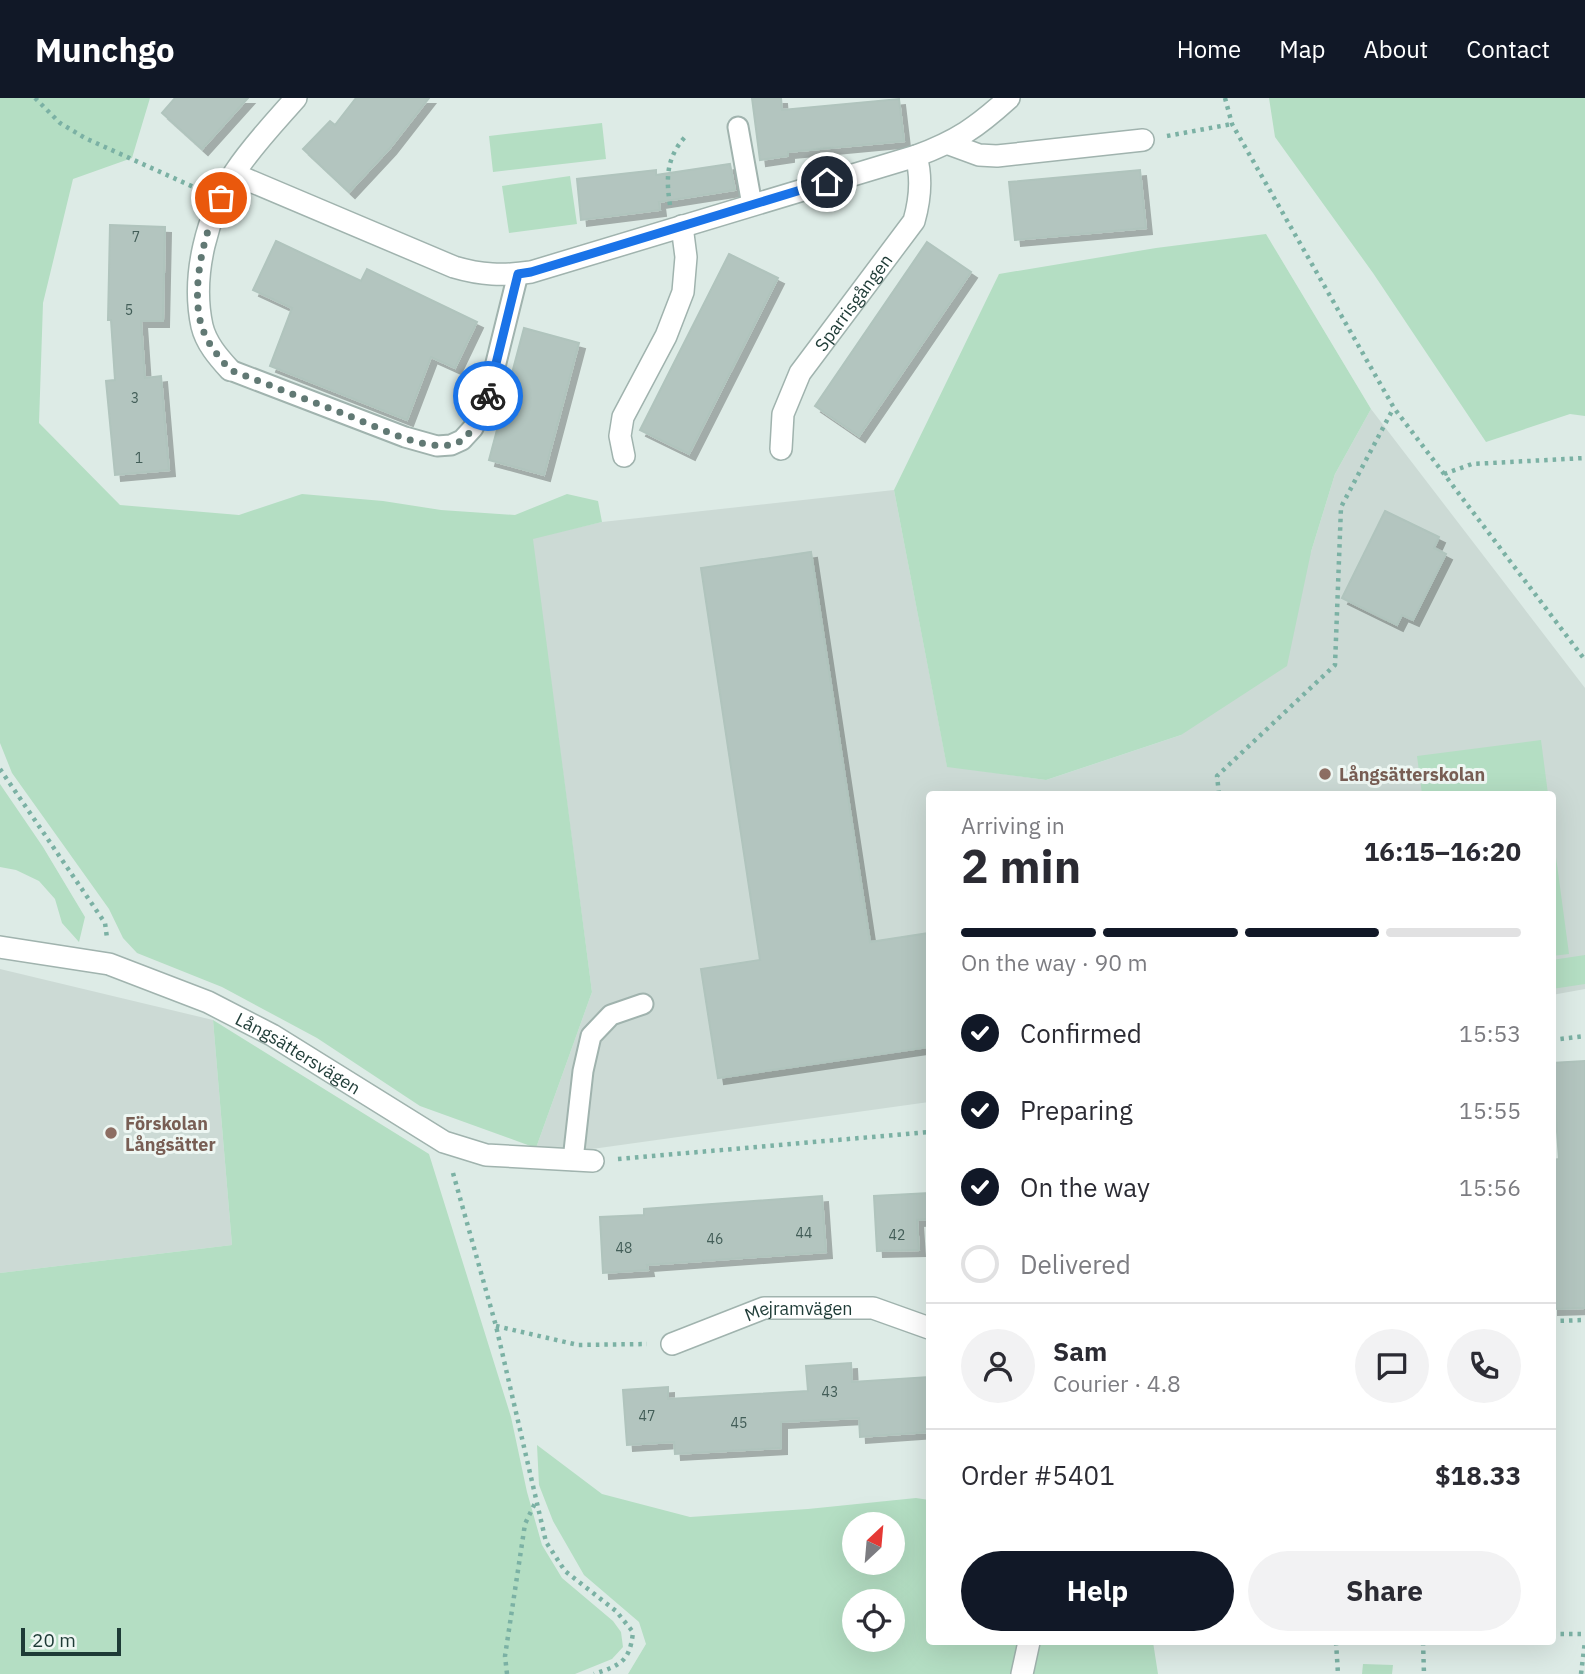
<!DOCTYPE html>
<meta charset="utf-8">
<style>
:root{--surface:#fff;--page:#f2f2f3;--text:#2b2b33;--muted:#7c7c81;--line:#e1e1e2;--accent:#111827}
body{margin:0;font-family:"IBM Plex Sans",sans-serif;background:var(--page);color:var(--text);height:100vh;display:flex;flex-direction:column;font-size:26px;white-space:nowrap}
*{box-sizing:border-box;margin:0}
p{font-size:23px;color:var(--muted)}
.icon{flex:none;width:38px;height:38px;fill:none;stroke:currentColor;stroke-width:2;stroke-linecap:round;stroke-linejoin:round}
.map{position:relative;flex:1;overflow:hidden}
.drawer{position:absolute;left:926px;top:693px;width:630px;height:854px;display:flex;flex-direction:column;background:var(--surface);border-radius:7px;box-shadow:0 7px 28px #0002}
.drawer>*{flex:none}
.needle{width:46px;rotate:26deg}
.tools{position:absolute;left:842px;top:1414px;display:grid;gap:14px}
.tools a{display:grid;place-items:center;width:63px;height:63px;border-radius:50%;background:var(--surface);box-shadow:0 7px 28px #0002;font-size:35px}
.scale{position:absolute;left:21px;bottom:18px;width:100px;box-sizing:border-box;padding-left:7px;border:4px solid #1e3b36;border-top:0;font-size:19px;line-height:24px;white-space:nowrap;color:#1e3b36;-webkit-text-stroke:5px #eef7f3;paint-order:stroke}
.pin{position:absolute;display:grid;place-items:center;width:60px;height:60px;color:#fff;margin:-30px;border:4px solid #fff;border-radius:50%;box-shadow:0 2px 7px #0007}
.courier{position:absolute;display:grid;place-items:center;width:70px;height:70px;margin:-35px;border:5px solid #1a73e8;border-radius:50%;background:#fff;color:#222;box-shadow:0 2px 9px #0007}
.headline em{font-style:normal;font-weight:800}
.headline div{display:flex;flex-direction:column-reverse}
.headline{display:flex;align-items:center;justify-content:space-between;height:119px;padding:0 35px}
h1{font-size:46px;font-weight:800;line-height:52px}
.bar{display:grid;grid-template-columns:repeat(4,1fr);gap:10px 7px;align-content:center;height:84px;padding:0 35px}
.bar i{height:9px;border-radius:5px;background:var(--line)}
.bar .current{background:var(--accent)}
.bar p{grid-column:span 4}
.line{display:flex;align-items:center;gap:18px;padding:0 35px;border-top:2px solid var(--line)}
.line div{flex:1}
.round{display:grid;place-items:center;flex:none;width:74px;height:74px;border-radius:37px;background:var(--page)}
ol{padding:0 35px;list-style:none}
li{display:flex;align-items:center;gap:21px;height:77px}
li p{margin-inline-start:auto}
li .icon{padding:7px;border-radius:50%;background:var(--accent);color:#fff;stroke-width:4}
li:last-child{color:var(--muted)}
li i{width:38px;height:38px;border:4px solid var(--line);border-radius:50%}
.cta{display:flex;gap:14px;margin-top:auto;padding:14px 35px}
.cta a{flex:1;height:80px;border-radius:42px;background:var(--accent);color:#fff;font-size:28px;font-weight:800;line-height:80px;text-align:center}
.cta a+a{background:var(--page);color:var(--text)}
header{display:flex;align-items:center;gap:42px;box-sizing:border-box;height:98px;padding:0 35px;background:var(--accent);color:#fff}
header strong{font-size:33px}
nav{display:flex;gap:38px;margin-inline-start:auto;font-size:24px}
.map>svg:first-child{display:block}
.built{fill:#ccdad5}
.green{fill:#b4dec3;fill-rule:evenodd}
.building{fill:#b3c5bf;stroke:#b0c4bd;stroke-width:2;filter:url(#shadow)}
.lines{fill:none;stroke-linecap:round;stroke-linejoin:round}
.lane-casing{stroke:#a0b3ae;stroke-width:23}
.street-casing{stroke:#a0b3ae;stroke-width:24}
.path{stroke:#7bb1a4;stroke-width:4.5;stroke-dasharray:3.5 5;stroke-linecap:butt}
.lane{stroke:#fff;stroke-width:19}
.street{stroke:#fff;stroke-width:21}
.done{stroke:#617974;stroke-width:7;stroke-dasharray:0 12.6}
.route{stroke:#1a73e8;stroke-width:9}
.education-dot{fill:#8d6e63;stroke:#eef7f3;stroke-width:2.5}
.labels{text-anchor:middle;dominant-baseline:central;stroke-width:6;stroke-linejoin:round;paint-order:stroke}
.number-label{font-size:14px;fill:#435e58}
.street-label{font-size:18px;fill:#1e3b36;stroke:#eef7f3}
.education-label{font-size:18px;font-weight:bold;fill:#785e54;stroke:#eef7f3;text-anchor:start}
</style>
<header>
<strong>Munchgo</strong>
<nav><a>Home</a><a>Map</a><a>About</a><a>Contact</a></nav>
</header>
<div class="map">
<svg width="1585" height="1576" viewBox="0 0 1585 1576">
<defs>
<filter id="shadow"><feDropShadow dx="6" dy="6" stdDeviation="0" flood-color="#0004"/></filter>
</defs>
<rect width="100%" height="100%" fill="#ddebe6"/>
<!-- built -->
<path class="built" d="M 1371,311 L 1585,590 L 1585,891 L 1552,897 L 1552,696 L 929,696 L 929,1004 L 592,1051 L 536,1050 L 592,894 L 532,440 L 602,424 L 894,392 L 947,668 L 1046,682 L 1181,637 L 1311,454 L 1335,376 Z
M 0,871 L 213,922 L 232,1147 L 0,1175 Z"/>
<!-- green -->
<path class="green" d="M 0,0 L 150,0 L 132,60 L 73,81 L 43,205 L 39,325 L 120,407 L 239,417 L 302,396 L 383,403 L 441,412 L 515,417 L 567,396 L 598,403 L 602,424 L 533,441 L 592,894 L 536,1050 L 420,1008 L 317,940 L 222,889 L 137,855 L 123,840 L 109,811 L 12,675 L 0,645 Z
M 1269,0 L 1585,0 L 1585,318 L 1570,316 L 1486,344 L 1373,175 L 1275,39 Z
M 602,25 L 606,61 L 493,74 L 489,38 Z
M 570,78 L 577,126 L 509,135 L 502,88 Z
M 1266,136 L 1371,311 L 1335,376 L 1311,454 L 1287,568 L 1181,637 L 1046,682 L 947,669 L 894,392 L 999,176 L 1156,150 Z
M 1541,642 L 1548,696 L 1422,696 L 1417,658 Z
M 0,686 L 43,749 L 85,819 L 79,844 L 62,825 L 55,801 L 39,783 L 16,772 L 0,769 Z
M 1552,729 L 1569,856 L 1552,858 Z
M 1585,857 L 1585,886 L 1552,891 L 1552,862 Z
M 213,922 L 429,1056 L 511,1319 L 527,1394 L 542,1447 L 562,1480 L 613,1523 L 621,1534 L 623,1549 L 612,1561 L 575,1576 L 0,1576 L 0,1175 L 232,1147 Z
M 537,1347 L 602,1396 L 690,1419 L 808,1411 L 916,1400 L 929,1402 L 929,1544 L 1153,1544 L 1158,1576 L 628,1576 L 646,1546 L 639,1524 L 584,1477 L 553,1423 L 539,1387 ZM 854,1426 L 892,1426 L 892,1465 L 854,1465 ZM 854,1503 L 892,1503 L 892,1542 L 854,1542 Z
M 1363,1566 L 1393,1567 L 1392,1576 L 1362,1576 Z"/>
<!-- building -->
<path class="building" d="M 175,0 L 248,0 L 202,51 L 162,15 Z
M 356,0 L 429,0 L 390,50 L 349,94 L 303,51 L 330,23 L 335,27 Z
M 752,0 L 781,0 L 782,12 L 899,1 L 904,43 L 788,54 L 788,58 L 760,62 Z
M 730,66 L 735,92 L 659,104 L 660,112 L 581,122 L 577,81 L 656,72 L 656,77 Z
M 1140,72 L 1146,130 L 1015,142 L 1009,84 Z
M 110,127 L 165,129 L 163,223 L 141,223 L 145,280 L 161,278 L 169,372 L 115,377 L 106,283 L 115,282 L 111,222 L 108,222 Z
M 276,143 L 361,183 L 367,171 L 477,224 L 455,270 L 431,259 L 407,322 L 270,268 L 292,210 L 253,192 Z
M 927,144 L 971,174 L 859,338 L 815,308 Z
M 729,156 L 778,180 L 689,356 L 640,332 Z
M 524,230 L 579,245 L 544,377 L 489,362 Z
M 1385,413 L 1439,439 L 1434,450 L 1446,456 L 1413,522 L 1402,517 L 1397,527 L 1342,500 Z
M 811,454 L 870,844 L 929,835 L 929,949 L 718,980 L 701,871 L 760,862 L 701,470 Z
M 1585,963 L 1585,1210 L 1552,1211 L 1552,1144 L 1554,1144 L 1552,1062 L 1559,1061 L 1552,965 Z
M 929,1095 L 929,1121 L 917,1122 L 919,1152 L 877,1153 L 874,1098 Z
M 822,1098 L 826,1154 L 647,1167 L 648,1172 L 603,1175 L 600,1119 L 644,1117 L 644,1111 Z
M 851,1265 L 852,1284 L 929,1279 L 929,1334 L 860,1339 L 859,1320 L 781,1324 L 781,1350 L 675,1356 L 674,1344 L 627,1347 L 623,1292 L 668,1289 L 668,1301 L 808,1293 L 806,1268 Z"/>
<g class="lines">
<defs>
<path id="lane" d="M 738,29 L 752,107
M 230,272 L 405,339 L 437,348 L 451,347 L 462,342 L 473,330 L 488,297 L 518,176
M 573,1062 L 583,973 L 591,938 L 611,917 L 643,906"/>
<g id="street">
<path d="M 949,46 L 979,57 L 997,58 L 1143,42"/>
<path d="M 234,76 L 454,169 C 481,177 503,178 531,174 L 916,58 C 957,43 977,29 1009,0"/>
<path d="M 230,272 C 218,259 206,245 202,228 C 191,177 207,117 235,74 C 252,48 275,24 296,0"/>
<path id="s1" d="M 781,351 L 783,316 L 800,275 L 914,123 C 920,102 922,79 916,58"/>
<path d="M 624,358 L 620,338 L 623,319 L 666,238 L 683,194 L 686,159 L 682,128"/>
<path id="s2" d="M 0,849 L 109,866 L 208,904 L 272,937 L 444,1044 L 486,1057 L 593,1063"/>
<path id="s3" d="M 672,1246 L 764,1210 L 873,1210 L 929,1230"/>
<path d="M 1022,1576 L 1029,1544"/>
</g>
</defs>
<!-- lane casing -->
<use href="#lane" class="lane-casing"/>
<!-- street casing -->
<use href="#street" class="street-casing"/>
<!-- path -->
<path class="path" d="M 35,0 L 60,25 L 85,40 L 198,91
M 1225,0 L 1232,26 L 1394,310 L 1585,562
M 1167,38 L 1232,26
M 670,107 C 666,81 666,60 685,39
M 1444,376 L 1472,366 L 1585,360
M 0,671 L 105,825 L 107,840
M 1219,696 L 1217,678 L 1335,567 L 1341,409 L 1393,311
M 1552,942 L 1585,938
M 618,1061 L 929,1034
M 453,1075 L 496,1228 L 546,1444 L 565,1473 L 616,1513 L 633,1534 C 630,1563 621,1567 594,1576
M 1552,1223 L 1585,1222
M 496,1228 L 578,1247 L 647,1246
M 1552,1536 L 1585,1536
M 1336,1544 L 1338,1576
M 1423,1544 L 1424,1576
M 507,1576 L 505,1558 L 525,1426 L 536,1403
M 1581,1576 L 1585,1543"/>
<!-- lane -->
<use href="#lane" class="lane"/>
<!-- street -->
<use href="#street" class="street"/>
</g>
<g class="lines">
<!-- done -->
<path class="done" d="M 221,100 C 204,133 189,195 203,232 C 209,248 219,259 230,272 C 269,287 308,302 347,317 C 373,327 421,352 450,347 C 471,344 481,315 488,298"/>
<!-- route -->
<path class="route" d="M 488,298 L 518,176 L 531,174 L 827,84"/>
</g>
<!-- markers -->
<g class="education-dot">
<circle cx="1325" cy="676" r="7"/>
<circle cx="111" cy="1035" r="7"/>
</g>
<g class="labels">
<!-- number labels -->
<g class="number-label">
<text x="136" y="139">7</text>
<text x="129" y="212">5</text>
<text x="135" y="300">3</text>
<text x="139" y="360">1</text>
<text x="804" y="1135">44</text>
<text x="897" y="1137">42</text>
<text x="715" y="1141">46</text>
<text x="624" y="1150">48</text>
<text x="830" y="1294">43</text>
<text x="647" y="1318">47</text>
<text x="739" y="1325">45</text>
</g>
<!-- street labels -->
<g class="street-label">
<text stroke="none"><textPath href="#s1" startOffset="168">Sparrisgången</textPath></text>
<text stroke="none"><textPath href="#s2" startOffset="320">Långsättersvägen</textPath></text>
<text stroke="none"><textPath href="#s3" startOffset="133">Mejramvägen</textPath></text>
</g>
<!-- education labels -->
<g class="education-label">
<text x="1339" y="676">Långsätterskolan</text>
<text x="125" y="1025">Förskolan<tspan x="125" dy="21">Långsätter</tspan></text>
</g>
</g>
</svg>
<div class="tools">
<a><svg class="needle" viewBox="-14 -14 28 28"><path d="M0-13l5 13h-10z" fill="#e53935"/><path d="M0 13l5-13h-10z" fill="#7c7c81"/></svg></a>
<a><svg class="icon" aria-label="locate" viewBox="0 0 24 24"><circle cx="12" cy="12" r="6"/><path d="M12 2v4M12 18v4M2 12h4M18 12h4"/></svg></a>
</div>
<div class="scale">20 m</div>
<div class="pin" style="left:221px;top:100px;background:#ea580c"><svg class="icon" aria-label="bag" viewBox="0 0 24 24"><path d="M5 8h14l-1 12H6zM9 8a3 3 0 0 1 6 0"/></svg></div>
<div class="pin" style="left:827px;top:84px;background:#1f2937"><svg class="icon" aria-label="home" viewBox="0 0 24 24"><path d="M3 11l9-7 9 7M6 9v11h12V9"/></svg></div>
<div class="courier" style="left:488px;top:298px"><svg class="icon" aria-label="bike" viewBox="0 0 24 24"><circle cx="6" cy="16" r="4"/><circle cx="18" cy="16" r="4"/><path d="M6 16l4-8h5l3 8M10 8l3 8H6M13 5h3"/></svg></div>
<section class="drawer">
<div class="headline"><div><h1>2 min</h1><p>Arriving in</p></div><em>16:15–16:20</em></div>
<div class="bar"><i class="current"></i><i class="current"></i><i class="current"></i><i></i><p>On the way · 90 m</p></div>
<ol>
<li><svg class="icon" aria-label="check" viewBox="0 0 24 24"><path d="M5 12l5 5 9-10"/></svg>Confirmed<p>15:53</p></li>
<li><svg class="icon" aria-label="check" viewBox="0 0 24 24"><path d="M5 12l5 5 9-10"/></svg>Preparing<p>15:55</p></li>
<li><svg class="icon" aria-label="check" viewBox="0 0 24 24"><path d="M5 12l5 5 9-10"/></svg>On the way<p>15:56</p></li>
<li><i></i>Delivered</li>
</ol>
<div class="line" style="height:126px"><a class="round"><svg class="icon" aria-label="person" viewBox="0 0 24 24"><circle cx="12" cy="8" r="4"/><path d="M4 21q1-7 8-7t8 7"/></svg></a><div><b>Sam</b><p>Courier · 4.8</p></div><a class="round"><svg class="icon" aria-label="chat" viewBox="0 0 24 24"><path d="M4 5h16v11H9l-5 4z"/></svg></a><a class="round"><svg class="icon" aria-label="phone" viewBox="0 0 24 24"><path d="M5 4h4l2 5-3 2q2 4 5 5l2-3 5 2v4C11 20 4 13 5 4z"/></svg></a></div>
<div class="line" style="height:91px"><div>Order #5401</div><b>$18.33</b></div>
<div class="cta"><a>Help</a><a>Share</a></div>
</section>
</div>
